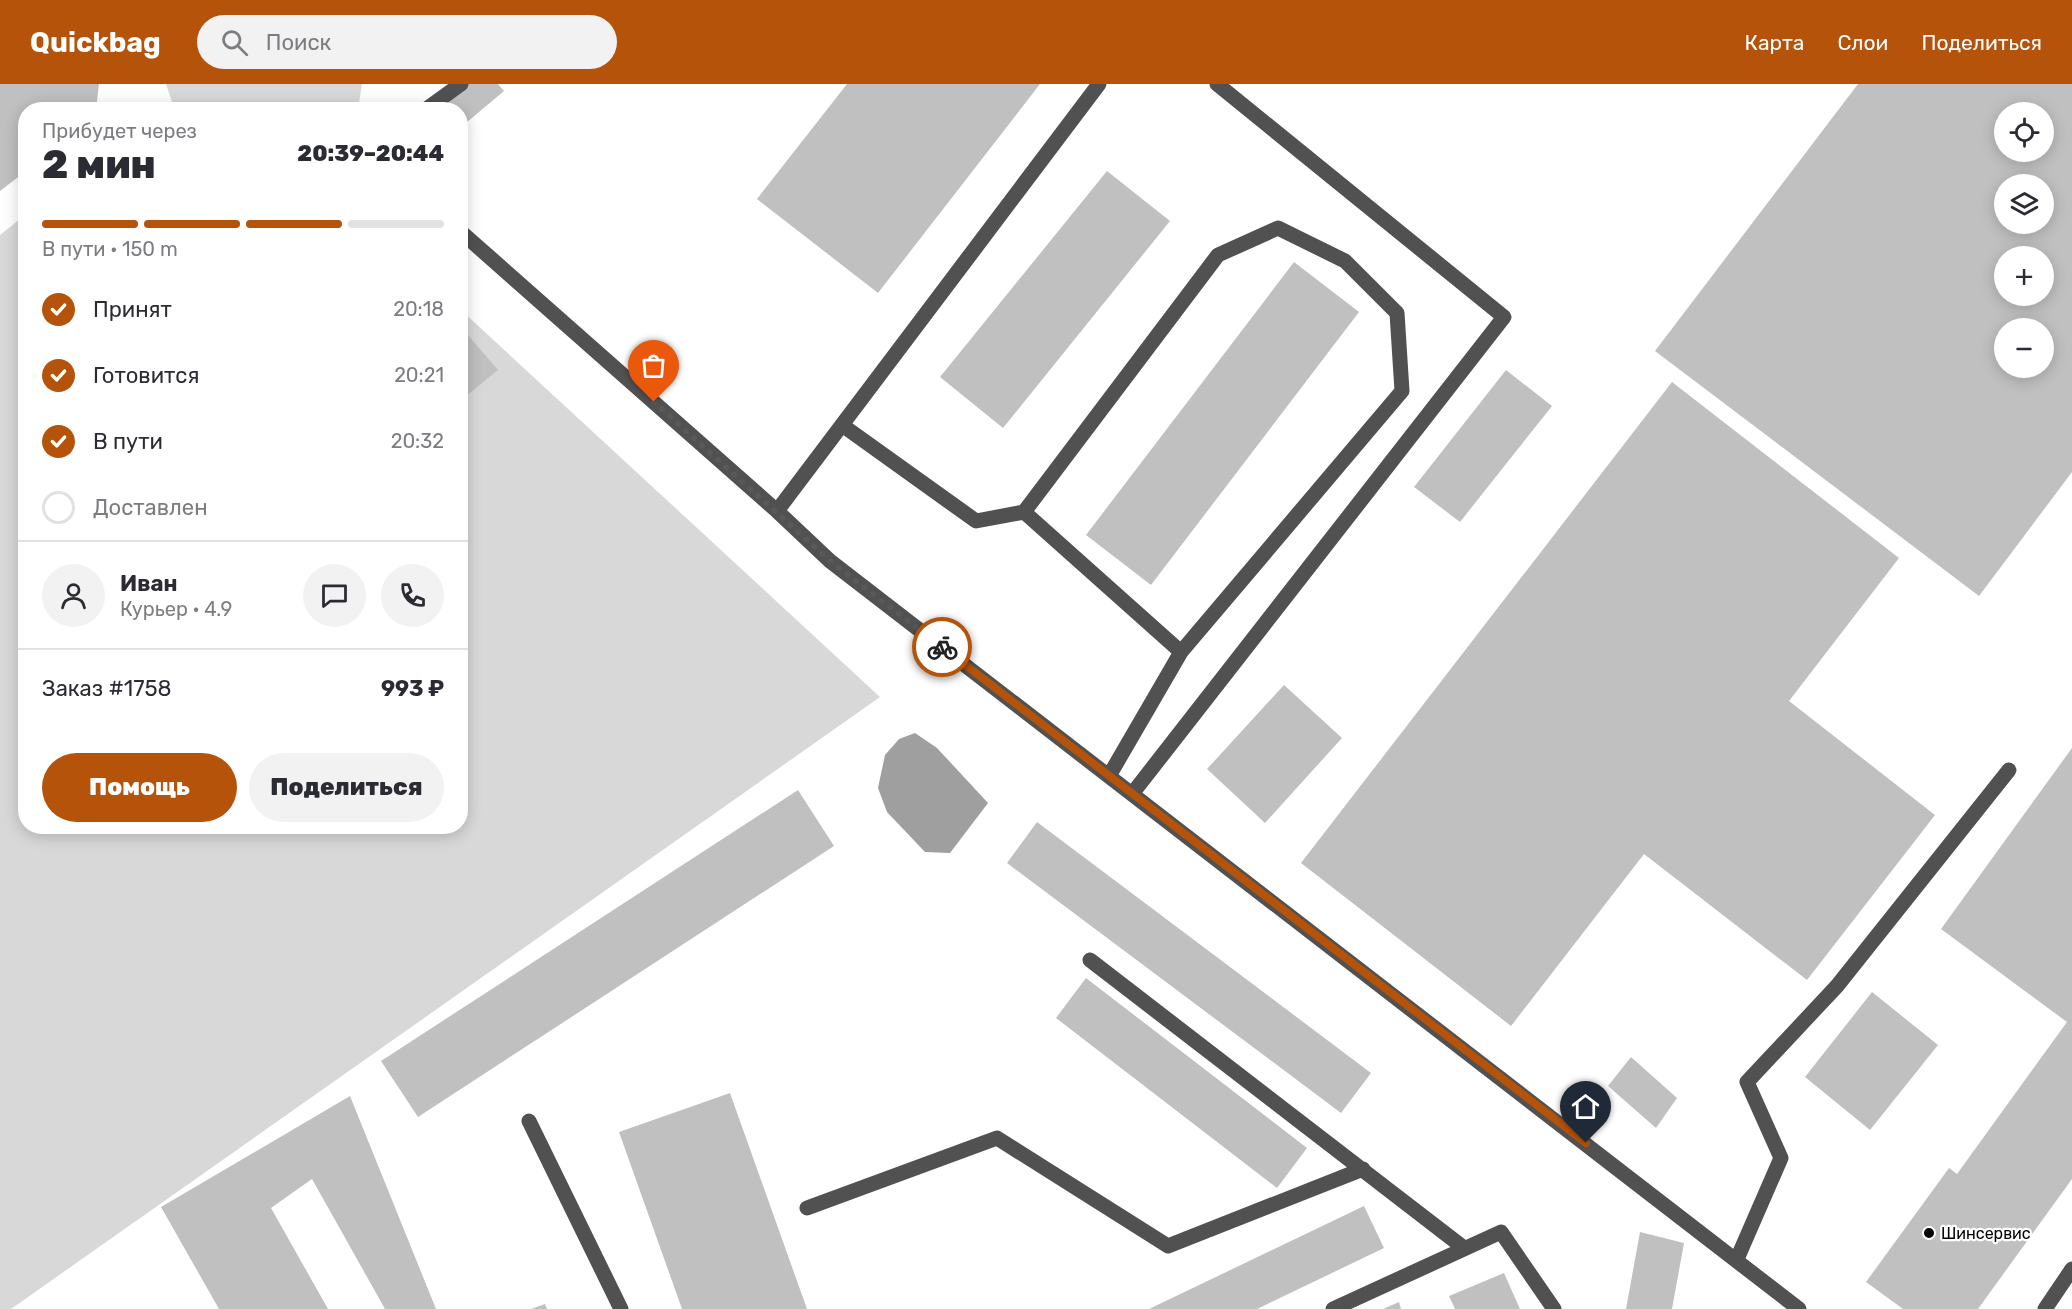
<!DOCTYPE html>
<html lang="ru">
<meta charset="utf-8">
<style>
:root{--surface:#fff;--page:#f2f2f3;--text:#2b2b33;--muted:#7c7c81;--line:#e1e1e2;--accent:#b45309}
body{margin:0;font-family:Rubik,sans-serif;background:var(--page);color:var(--text);height:100vh;display:flex;flex-direction:column;font-size:22px;white-space:nowrap}
*{box-sizing:border-box;margin:0}
p{font-size:20px;color:var(--muted)}
.icon{flex:none;width:33px;height:33px;fill:none;stroke:currentColor;stroke-width:2;stroke-linecap:round;stroke-linejoin:round}
.map{position:relative;flex:1;overflow:hidden}
.drawer{position:absolute;left:18px;top:18px;width:450px;height:732px;display:flex;flex-direction:column;background:var(--surface);border-radius:24px;box-shadow:0 3px 15px #0003}
.drawer>*{flex:none}
.buttons{position:absolute;left:1994px;top:18px;display:grid;gap:12px}
.buttons a{display:grid;place-items:center;width:60px;height:60px;border-radius:50%;background:var(--surface);box-shadow:0 3px 15px #0003;font-size:30px}
.pin{position:absolute;display:grid;place-items:center;width:51px;height:51px;color:#fff;margin:-62px -26px;border-radius:50% 50% 50% 0;rotate:-45deg;box-shadow:0 0 6px #0007}
.pin .icon{rotate:45deg}
.courier{position:absolute;display:grid;place-items:center;width:60px;height:60px;margin:-30px;border:4px solid #b45309;border-radius:50%;background:#fff;color:#222;box-shadow:0 2px 8px #0007}
.overview em{font-style:normal;font-weight:800}
.overview div{display:flex;flex-direction:column-reverse}
.overview{display:flex;align-items:center;justify-content:space-between;height:102px;padding:0 24px}
h1{font-size:39px;font-weight:800;line-height:45px}
.bar{display:grid;grid-template-columns:repeat(4,1fr);gap:9px 6px;align-content:center;height:72px;padding:0 24px}
.bar i{height:8px;border-radius:4px;background:var(--line)}
.bar .selected{background:var(--accent)}
.bar p{grid-column:span 4}
.line{display:flex;align-items:center;gap:15px;padding:0 24px;border-top:2px solid var(--line)}
.line div{flex:1}
.round{display:grid;place-items:center;flex:none;width:63px;height:63px;border-radius:32px;background:var(--page)}
ol{padding:0 24px;list-style:none}
li{display:flex;align-items:center;gap:18px;height:66px}
li p{margin-inline-start:auto}
li .icon{padding:6px;border-radius:50%;background:var(--accent);color:#fff;stroke-width:4}
li:last-child{color:var(--muted)}
li i{width:33px;height:33px;border:3px solid var(--line);border-radius:50%}
.cta{display:flex;gap:12px;margin-top:auto;padding:12px 24px}
.cta a{flex:1;height:69px;border-radius:36px;background:var(--accent);color:#fff;font-size:24px;font-weight:800;line-height:69px;text-align:center}
.cta a+a{background:var(--page);color:var(--text)}
header{display:flex;align-items:center;gap:36px;box-sizing:border-box;height:84px;padding:0 30px;background:var(--accent);color:#fff}
header strong{font-size:28px}
nav{display:flex;gap:33px;margin-inline-start:auto;font-size:21px}
.search{width:420px;height:54px;background:var(--page);display:flex;align-items:center;gap:15px;box-sizing:border-box;padding:0 21px;border-radius:33px;color:var(--muted);font-size:22px}
.map>svg:first-child{display:block}
.green{fill:#d8d8d8}
.water{fill:#9f9f9f}
.building{fill:#c0c0c0;fill-rule:evenodd}
.lines{fill:none;stroke-linecap:round;stroke-linejoin:round}
.minor{stroke:#515151;stroke-width:15}
.done{stroke:#595959;stroke-width:6;stroke-dasharray:0 10.8}
.route{stroke:#b45309;stroke-width:8}
.poi-dot{fill:#000;stroke:#fff;stroke-width:2}
.labels{text-anchor:middle;dominant-baseline:central;stroke-width:4.5;stroke-linejoin:round;paint-order:stroke}
.poi-label{font-size:16px;fill:#000;stroke:#fff;text-anchor:start}
</style>
<header>
<strong>Quickbag</strong>
<div class="search"><svg class="icon" aria-label="search" viewBox="0 0 24 24"><circle cx="10" cy="10" r="6"/><path d="M15 15l6 6"/></svg>Поиск</div>
<nav><a>Карта</a><a>Слои</a><a>Поделиться</a></nav>
</header>
<div class="map">
<svg width="2072" height="1225" viewBox="0 0 2072 1225">
<rect width="100%" height="100%" fill="#fff"/>
<!-- green -->
<path class="green" d="M 166,0 L 362,0 L 358,25 L 162,25 L 172,18 Z
M 25,131 L 26,742 L 460,742 L 461,226 L 880,613 L 11,1225 L 0,1225 L 0,151 Z"/>
<!-- water -->
<path class="water" d="M 915,649 L 937,664 L 988,719 L 950,769 L 925,768 L 887,728 L 878,704 L 885,671 L 899,655 Z"/>
<!-- building -->
<path class="building" d="M 0,0 L 99,0 L 96,26 L 26,26 L 26,87 L 0,107 Z
M 465,0 L 498,0 L 504,7 L 460,44 L 460,26 L 440,26 L 438,23 Z
M 847,0 L 1040,0 L 878,209 L 757,115 Z
M 1858,0 L 2072,0 L 2072,388 L 1979,512 L 1655,267 ZM 2004,28 L 2043,28 L 2043,68 L 2004,68 ZM 2004,100 L 2043,100 L 2043,140 L 2004,140 ZM 2004,172 L 2043,172 L 2043,212 L 2004,212 ZM 2004,244 L 2043,244 L 2043,284 L 2004,284 Z
M 1107,87 L 1170,137 L 1003,344 L 940,293 Z
M 1294,178 L 1359,228 L 1151,501 L 1086,451 Z
M 460,242 L 498,286 L 460,317 Z
M 1506,286 L 1552,322 L 1460,438 L 1414,403 Z
M 1672,298 L 1899,474 L 1789,617 L 1935,731 L 1807,896 L 1644,770 L 1511,942 L 1301,779 Z
M 1284,601 L 1342,654 L 1265,739 L 1207,685 Z
M 2072,664 L 2072,1095 L 1978,1225 L 1903,1225 L 1866,1198 L 1949,1084 L 1957,1090 L 2067,938 L 1941,845 Z
M 798,706 L 834,762 L 418,1033 L 381,977 Z
M 1037,738 L 1371,989 L 1341,1029 L 1007,779 Z
M 1086,894 L 1307,1064 L 1277,1104 L 1056,934 Z
M 1872,908 L 1938,961 L 1870,1046 L 1805,993 Z
M 1631,973 L 1677,1014 L 1656,1044 L 1608,1002 Z
M 730,1009 L 807,1225 L 682,1225 L 619,1048 Z
M 350,1012 L 436,1225 L 385,1225 L 312,1095 L 271,1124 L 328,1225 L 219,1225 L 161,1123 Z
M 1364,1122 L 1384,1164 L 1257,1225 L 1149,1225 Z
M 1640,1148 L 1684,1159 L 1672,1225 L 1626,1225 Z
M 1504,1189 L 1520,1225 L 1455,1225 L 1449,1212 Z
M 1399,1218 L 1401,1225 L 1383,1225 Z
M 545,1220 L 547,1225 L 531,1225 Z"/>
<g class="lines">
<!-- minor -->
<path class="minor" d="M 425,26 L 461,0
M 460,147 L 777,427 L 830,477 L 1799,1225
M 842,341 L 976,437 L 1024,428 L 1218,171 L 1278,144 L 1345,177 L 1397,229 L 1402,307 L 1181,568 L 1024,428
M 777,427 L 1099,0
M 1109,692 L 1181,568
M 1132,710 L 1504,233 L 1217,0
M 1090,876 L 1464,1164
M 529,1037 L 621,1225
M 807,1124 L 997,1054 L 1168,1162 L 1363,1085
M 1737,1175 L 1781,1074 L 1747,998 L 1837,902 L 2009,686
M 1333,1225 L 1501,1148 L 1554,1225
M 2045,1225 L 2072,1185"/>
</g>
<g class="lines">
<!-- done -->
<path class="done" d="M 654,318 L 830,477 L 942,563"/>
<!-- route -->
<path class="route" d="M 942,563 L 1586,1059"/>
</g>
<!-- markers -->
<circle class="poi-dot" cx="1929" cy="1149" r="6"/>
<g class="labels">
<!-- poi labels -->
<g class="poi-label">
<text x="1941" y="1149">Шинсервис</text>
</g>
</g>
</svg>
<div class="buttons">
<a><svg class="icon" aria-label="locate" viewBox="0 0 24 24"><circle cx="12" cy="12" r="6"/><path d="M12 2v4M12 18v4M2 12h4M18 12h4"/></svg></a>
<a><svg class="icon" aria-label="layers" viewBox="0 0 24 24"><path d="M12 4l9 5-9 5-9-5zM3 14l9 5 9-5"/></svg></a>
<a>+</a>
<a>−</a>
</div>
<div class="pin" style="left:654px;top:318px;background:#ea580c"><svg class="icon" aria-label="bag" viewBox="0 0 24 24"><path d="M5 8h14l-1 12H6zM9 8a3 3 0 0 1 6 0"/></svg></div>
<div class="pin" style="left:1586px;top:1059px;background:#1f2937"><svg class="icon" aria-label="home" viewBox="0 0 24 24"><path d="M3 11l9-7 9 7M6 9v11h12V9"/></svg></div>
<div class="courier" style="left:942px;top:563px"><svg class="icon" aria-label="bike" viewBox="0 0 24 24"><circle cx="6" cy="16" r="4"/><circle cx="18" cy="16" r="4"/><path d="M6 16l4-8h5l3 8M10 8l3 8H6M13 5h3"/></svg></div>
<section class="drawer">
<div class="overview"><div><h1>2 мин</h1><p>Прибудет через</p></div><em>20:39–20:44</em></div>
<div class="bar"><i class="selected"></i><i class="selected"></i><i class="selected"></i><i></i><p>В пути · 150 m</p></div>
<ol>
<li><svg class="icon" aria-label="check" viewBox="0 0 24 24"><path d="M5 12l5 5 9-10"/></svg>Принят<p>20:18</p></li>
<li><svg class="icon" aria-label="check" viewBox="0 0 24 24"><path d="M5 12l5 5 9-10"/></svg>Готовится<p>20:21</p></li>
<li><svg class="icon" aria-label="check" viewBox="0 0 24 24"><path d="M5 12l5 5 9-10"/></svg>В пути<p>20:32</p></li>
<li><i></i>Доставлен</li>
</ol>
<div class="line" style="height:108px"><a class="round"><svg class="icon" aria-label="person" viewBox="0 0 24 24"><circle cx="12" cy="8" r="4"/><path d="M4 21q1-7 8-7t8 7"/></svg></a><div><b>Иван</b><p>Курьер · 4.9</p></div><a class="round"><svg class="icon" aria-label="chat" viewBox="0 0 24 24"><path d="M4 5h16v11H9l-5 4z"/></svg></a><a class="round"><svg class="icon" aria-label="phone" viewBox="0 0 24 24"><path d="M5 4h4l2 5-3 2q2 4 5 5l2-3 5 2v4C11 20 4 13 5 4z"/></svg></a></div>
<div class="line" style="height:78px"><div>Заказ #1758</div><b>993 ₽</b></div>
<div class="cta"><a>Помощь</a><a>Поделиться</a></div>
</section>
</div>
